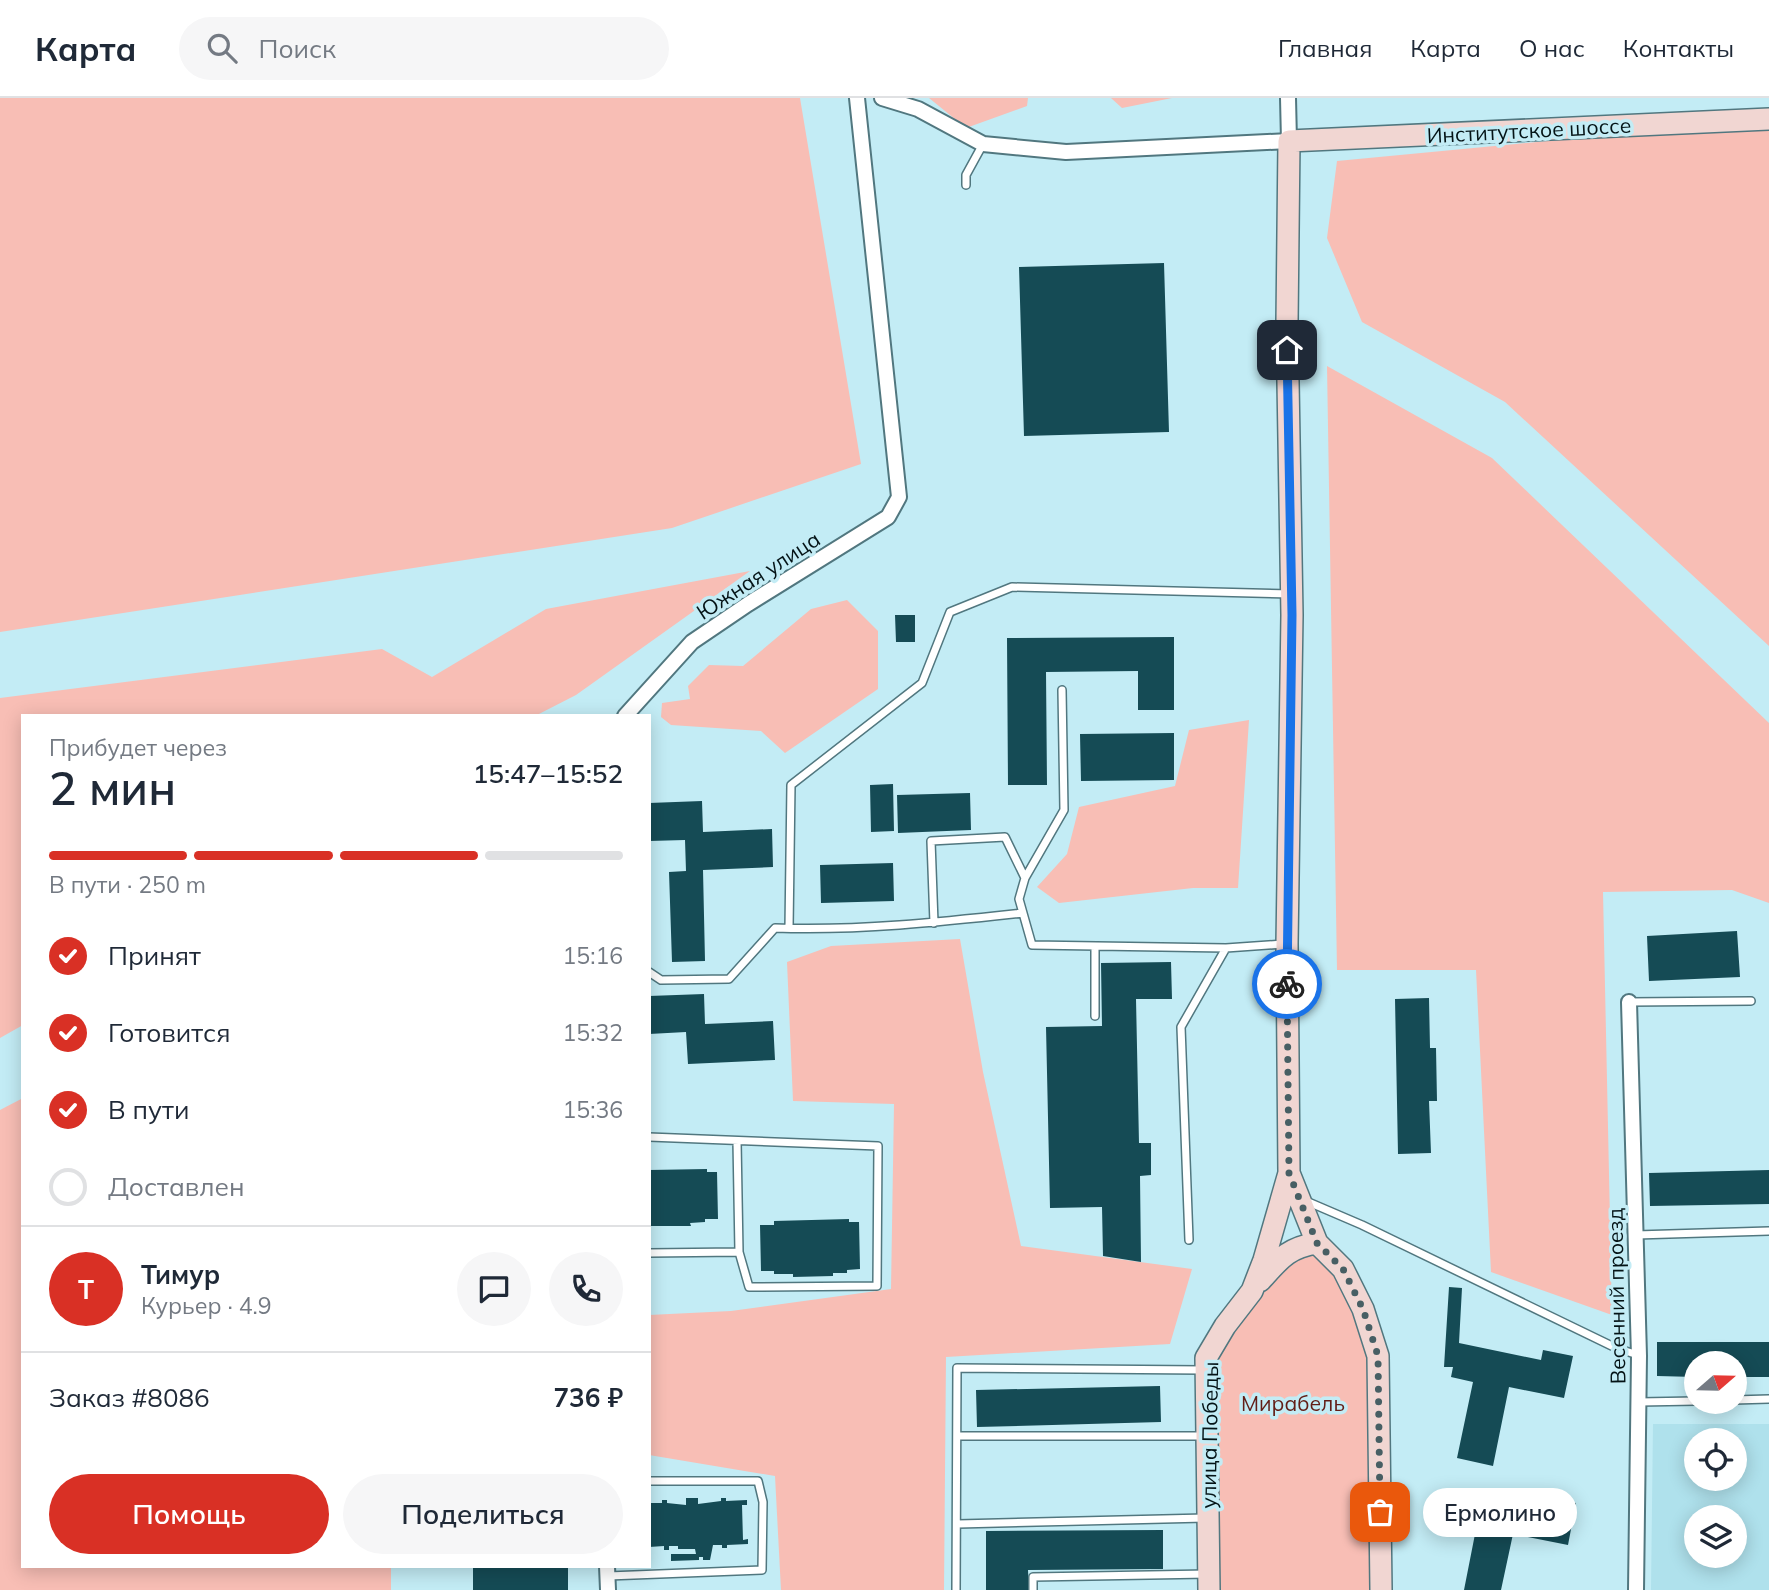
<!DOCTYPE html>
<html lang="ru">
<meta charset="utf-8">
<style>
:root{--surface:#fff;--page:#f6f6f7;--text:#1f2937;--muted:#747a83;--line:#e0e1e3;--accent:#d93025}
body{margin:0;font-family:Mulish,sans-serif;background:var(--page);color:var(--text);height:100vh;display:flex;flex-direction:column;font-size:26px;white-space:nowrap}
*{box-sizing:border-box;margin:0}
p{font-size:23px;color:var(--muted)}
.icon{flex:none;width:38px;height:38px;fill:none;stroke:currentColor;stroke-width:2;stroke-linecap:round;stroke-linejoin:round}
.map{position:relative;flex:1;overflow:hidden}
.sheet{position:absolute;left:21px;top:616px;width:630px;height:854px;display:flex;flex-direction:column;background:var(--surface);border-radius:0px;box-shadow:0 4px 18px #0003}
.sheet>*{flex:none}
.needle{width:46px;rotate:70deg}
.fabs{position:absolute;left:1684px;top:1253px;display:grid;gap:14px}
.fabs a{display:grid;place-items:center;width:63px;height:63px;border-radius:50%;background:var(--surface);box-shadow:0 4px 18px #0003;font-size:35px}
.pin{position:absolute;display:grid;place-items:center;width:60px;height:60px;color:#fff;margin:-30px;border-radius:14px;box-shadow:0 4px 10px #0006}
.courier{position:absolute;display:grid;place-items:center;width:70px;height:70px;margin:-35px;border:5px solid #1a73e8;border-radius:50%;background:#fff;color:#222;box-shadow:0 2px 9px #0007}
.bubble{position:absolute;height:49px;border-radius:24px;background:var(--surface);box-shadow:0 4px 18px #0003;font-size:23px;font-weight:600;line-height:49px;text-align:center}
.head em{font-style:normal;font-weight:600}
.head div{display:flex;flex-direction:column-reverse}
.head{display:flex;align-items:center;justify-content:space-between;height:119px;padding:0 28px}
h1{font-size:46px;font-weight:600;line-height:52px}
.bar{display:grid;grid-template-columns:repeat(4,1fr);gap:10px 7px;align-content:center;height:84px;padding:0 28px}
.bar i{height:9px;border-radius:5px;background:var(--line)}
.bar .selected{background:var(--accent)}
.bar p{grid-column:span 4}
.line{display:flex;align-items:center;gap:18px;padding:0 28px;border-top:2px solid var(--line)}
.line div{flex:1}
.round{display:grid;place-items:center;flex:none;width:74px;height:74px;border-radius:37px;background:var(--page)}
ol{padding:0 28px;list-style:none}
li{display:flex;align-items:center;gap:21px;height:77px}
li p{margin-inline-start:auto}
li .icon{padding:7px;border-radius:50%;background:var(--accent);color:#fff;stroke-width:4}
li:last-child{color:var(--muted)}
li i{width:38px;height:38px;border:4px solid var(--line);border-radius:50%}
.primary-button{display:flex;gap:14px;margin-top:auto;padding:14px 28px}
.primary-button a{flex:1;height:80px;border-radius:42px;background:var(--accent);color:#fff;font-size:28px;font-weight:600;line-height:80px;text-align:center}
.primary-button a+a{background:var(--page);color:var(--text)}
header{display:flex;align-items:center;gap:42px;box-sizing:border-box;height:98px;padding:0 35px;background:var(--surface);border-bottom:2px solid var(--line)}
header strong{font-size:33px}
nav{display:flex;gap:38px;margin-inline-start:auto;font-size:24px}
.search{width:490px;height:63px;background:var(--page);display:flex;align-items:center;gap:18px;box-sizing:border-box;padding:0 24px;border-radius:38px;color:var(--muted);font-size:26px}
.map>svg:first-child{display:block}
.built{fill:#afe1ec;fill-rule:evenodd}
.green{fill:#f8beb5}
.building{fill:#154b55}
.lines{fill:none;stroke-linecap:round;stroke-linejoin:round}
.lane-casing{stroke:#51777f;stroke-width:10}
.street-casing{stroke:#51777f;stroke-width:18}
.secondary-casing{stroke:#51777f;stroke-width:24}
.lane{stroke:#fff;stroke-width:7}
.street{stroke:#fff;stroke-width:14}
.secondary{stroke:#f1d6d2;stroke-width:21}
.done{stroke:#475f64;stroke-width:7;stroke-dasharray:0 12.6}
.route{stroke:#1a73e8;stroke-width:9}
.labels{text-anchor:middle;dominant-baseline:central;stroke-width:7;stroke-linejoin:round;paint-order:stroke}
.street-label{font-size:21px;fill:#041316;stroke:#c3ecf5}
.park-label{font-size:21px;fill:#621d16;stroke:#c3ecf5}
</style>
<header>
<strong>Карта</strong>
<div class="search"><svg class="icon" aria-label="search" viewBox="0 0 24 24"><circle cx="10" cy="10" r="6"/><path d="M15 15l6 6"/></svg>Поиск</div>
<nav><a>Главная</a><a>Карта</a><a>О нас</a><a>Контакты</a></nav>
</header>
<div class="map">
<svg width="1769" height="1492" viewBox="0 0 1769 1492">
<rect width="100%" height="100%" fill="#c3ecf5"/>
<!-- built -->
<path class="built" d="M 1653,1326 L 1769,1326 L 1769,1492 L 1651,1492 ZM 1696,1342 L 1734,1342 L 1734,1381 L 1696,1381 ZM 1696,1419 L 1734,1419 L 1734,1458 L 1696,1458 Z"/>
<!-- green -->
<path class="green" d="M 0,0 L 800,0 L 861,366 L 672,430 L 0,534 Z
M 929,0 L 1028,0 L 1027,8 L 966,30 Z
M 1111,0 L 1172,0 L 1122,10 Z
M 1769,22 L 1769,548 L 1505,304 L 1362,224 L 1327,140 L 1337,63 Z
M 1327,268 L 1492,360 L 1769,625 L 1769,805 L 1732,792 L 1603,794 L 1612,1217 L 1491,1174 L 1476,872 L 1337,872 Z
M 750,473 L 576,597 L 535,618 L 23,618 L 23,927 L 0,940 L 0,600 L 382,551 L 432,579 L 546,511 Z
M 847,502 L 878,533 L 878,591 L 785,655 L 761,633 L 671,627 L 661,619 L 662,605 L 690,601 L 688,588 L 709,567 L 743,568 L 811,511 Z
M 1249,622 L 1238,790 L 1193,790 L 1059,805 L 1037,789 L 1067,756 L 1079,709 L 1175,688 L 1189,632 Z
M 960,841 L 983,974 L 1021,1148 L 1192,1171 L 1170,1246 L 946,1259 L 944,1492 L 781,1492 L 775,1378 L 649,1357 L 649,1217 L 731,1213 L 891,1191 L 894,1006 L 793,1003 L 787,864 L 831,848 Z
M 23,1000 L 23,1468 L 391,1468 L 391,1492 L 0,1492 L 0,1012 Z
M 1317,1145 L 1378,1258 L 1381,1492 L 1209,1492 L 1206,1260 L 1252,1193 Z"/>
<!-- building -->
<path class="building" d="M 1164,165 L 1169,334 L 1024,338 L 1019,169 Z
M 895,517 L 915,517 L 915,544 L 896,544 Z
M 1174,539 L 1174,612 L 1138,612 L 1138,573 L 1046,574 L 1047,687 L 1008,687 L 1007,540 Z
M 1174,635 L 1174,682 L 1081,683 L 1080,636 Z
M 893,686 L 894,733 L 871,734 L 870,687 Z
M 970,695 L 971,732 L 898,735 L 897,697 Z
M 702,703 L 703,734 L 772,731 L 773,769 L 703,772 L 705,863 L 672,864 L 669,774 L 686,773 L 685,742 L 649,743 L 649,705 Z
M 893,765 L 894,803 L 821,805 L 820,767 Z
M 1737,833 L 1740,879 L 1649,883 L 1647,838 Z
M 1171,864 L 1172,901 L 1136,901 L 1139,1045 L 1151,1045 L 1151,1077 L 1140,1078 L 1141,1164 L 1103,1158 L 1102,1109 L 1050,1110 L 1046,929 L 1102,928 L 1101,865 Z
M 704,896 L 705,926 L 773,923 L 775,962 L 688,966 L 686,934 L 649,936 L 649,898 Z
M 1429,900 L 1430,950 L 1436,950 L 1437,1003 L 1429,1003 L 1431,1055 L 1398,1056 L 1395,901 Z
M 707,1071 L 707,1074 L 717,1074 L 718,1121 L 705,1121 L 705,1124 L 690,1125 L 691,1128 L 651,1128 L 649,1072 Z
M 1769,1072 L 1769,1106 L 1650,1108 L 1649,1075 Z
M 849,1121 L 849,1124 L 859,1124 L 860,1171 L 847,1172 L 847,1175 L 833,1175 L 833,1178 L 793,1179 L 793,1176 L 774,1176 L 774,1173 L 761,1173 L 760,1127 L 774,1127 L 774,1123 Z
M 1449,1189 L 1462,1190 L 1459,1245 L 1541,1262 L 1543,1252 L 1573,1258 L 1564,1300 L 1509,1289 L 1493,1368 L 1457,1360 L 1473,1284 L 1451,1279 L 1453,1269 L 1444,1269 Z
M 1657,1244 L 1769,1244 L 1769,1279 L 1734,1279 L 1734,1265 L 1696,1265 L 1696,1279 L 1657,1278 Z
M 1160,1288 L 1161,1324 L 977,1329 L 976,1292 Z
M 1462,1392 L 1544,1409 L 1547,1399 L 1576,1405 L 1568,1447 L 1513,1436 L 1501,1492 L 1464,1492 L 1476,1431 L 1454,1426 Z
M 686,1400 L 698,1400 L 698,1406 L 721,1403 L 721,1400 L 726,1400 L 726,1403 L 747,1402 L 747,1407 L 742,1407 L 743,1442 L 748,1441 L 748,1446 L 727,1447 L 727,1450 L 722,1450 L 722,1447 L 713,1447 L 710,1462 L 703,1462 L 703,1459 L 699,1459 L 699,1462 L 671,1463 L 671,1456 L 696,1456 L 695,1451 L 678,1451 L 678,1448 L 669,1448 L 669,1452 L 664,1452 L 664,1448 L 649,1449 L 649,1405 L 662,1405 L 662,1402 L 667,1402 L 667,1405 L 686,1407 Z
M 1163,1432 L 1163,1471 L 1028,1472 L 1029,1492 L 986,1492 L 986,1433 Z
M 473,1468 L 568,1468 L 568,1492 L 473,1492 Z"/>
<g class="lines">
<defs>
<path id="lane" d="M 966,87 L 966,77 L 983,46
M 1062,592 L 1064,712 L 1025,780 L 1019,801 L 1032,847 L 1226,850
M 934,825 L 931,743 L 1005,739 L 1025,780
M 789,830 L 791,687 L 922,585 L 950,514 L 1012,489 L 1291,496
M 649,874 L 661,882 L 729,881 L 775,830 C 858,833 941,824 1023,815
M 1629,904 L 1751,903
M 1095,918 L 1095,848
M 649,1039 L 878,1048 L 877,1188 L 749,1189 L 739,1154 L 737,1043
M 1306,1103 L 1362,1127 L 1616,1250 L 1638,1257
M 1636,1137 L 1769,1133
M 1189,1142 L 1181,929 L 1226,850 L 1283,846
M 649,1155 L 739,1154
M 1734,1302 L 1769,1301
M 1639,1304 L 1696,1303
M 958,1338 L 1206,1338
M 958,1426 L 1205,1420
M 608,1478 L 762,1472 L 763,1404 L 758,1383 L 649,1383
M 956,1492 L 957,1270 L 1203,1272
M 1033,1492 L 1033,1479 L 1208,1476"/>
<path id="street" d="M 882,0 L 918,11 L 983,46 L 1066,54 L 1289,43 L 1288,0
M 625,618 L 692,544 L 748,506 L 888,419 L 899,399 L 857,0
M 1629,904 L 1639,1258 L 1636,1492
M 607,1468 L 608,1492"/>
<path id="secondary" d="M 1289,1075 L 1317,1145 L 1343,1171 L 1363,1211 L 1378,1258 L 1381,1492
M 1260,1183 C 1280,1161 1287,1150 1317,1145
M 1209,1492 L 1206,1260 L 1225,1228 L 1252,1193 L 1264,1162 L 1289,1075 L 1287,846 L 1292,517 L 1287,225 L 1289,43 L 1769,21"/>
</defs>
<!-- lane casing -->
<use href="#lane" class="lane-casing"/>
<!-- street casing -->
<use href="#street" class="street-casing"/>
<!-- secondary casing -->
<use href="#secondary" class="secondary-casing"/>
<!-- lane -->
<use href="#lane" class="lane"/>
<!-- street -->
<use href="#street" class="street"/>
<!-- secondary -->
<use href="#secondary" class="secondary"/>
</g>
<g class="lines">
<!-- done -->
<path class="done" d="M 1287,886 L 1289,1075 L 1317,1145 L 1343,1171 L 1363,1211 L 1378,1258 L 1380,1414"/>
<!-- route -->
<path class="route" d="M 1287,886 L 1292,517 L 1287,252"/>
</g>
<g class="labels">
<!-- street labels -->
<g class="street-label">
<text transform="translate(1529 32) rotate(-3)">Институтское шоссе</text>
<text transform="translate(758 477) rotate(-33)">Южная улица</text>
<text transform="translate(1616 1198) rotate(-91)">Весенний проезд</text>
<text transform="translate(1209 1337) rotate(-89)">улица Победы</text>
</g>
<!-- park labels -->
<g class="park-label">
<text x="1293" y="1305">Мирабель</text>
</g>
</g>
</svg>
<div class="fabs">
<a><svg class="needle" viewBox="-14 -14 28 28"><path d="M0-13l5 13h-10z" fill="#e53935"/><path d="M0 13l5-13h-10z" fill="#747a83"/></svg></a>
<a><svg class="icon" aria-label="locate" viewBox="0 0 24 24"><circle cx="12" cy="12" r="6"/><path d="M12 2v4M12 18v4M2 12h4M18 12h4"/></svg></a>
<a><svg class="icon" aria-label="layers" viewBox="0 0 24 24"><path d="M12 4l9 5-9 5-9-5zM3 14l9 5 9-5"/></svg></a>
</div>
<div class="pin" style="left:1380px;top:1414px;background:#ea580c"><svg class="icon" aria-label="bag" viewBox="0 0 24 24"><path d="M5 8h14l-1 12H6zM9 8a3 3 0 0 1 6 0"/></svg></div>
<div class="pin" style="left:1287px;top:252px;background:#1f2937"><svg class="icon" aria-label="home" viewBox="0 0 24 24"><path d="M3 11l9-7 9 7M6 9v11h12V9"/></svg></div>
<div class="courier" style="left:1287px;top:886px"><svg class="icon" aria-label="bike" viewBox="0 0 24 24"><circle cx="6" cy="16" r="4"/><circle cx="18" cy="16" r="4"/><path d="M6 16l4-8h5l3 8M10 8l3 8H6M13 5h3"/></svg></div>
<div class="bubble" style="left:1423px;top:1390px;width:154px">Ермолино</div>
<section class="sheet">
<div class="head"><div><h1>2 мин</h1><p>Прибудет через</p></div><em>15:47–15:52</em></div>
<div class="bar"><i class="selected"></i><i class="selected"></i><i class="selected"></i><i></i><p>В пути · 250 m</p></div>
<ol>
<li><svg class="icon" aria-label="check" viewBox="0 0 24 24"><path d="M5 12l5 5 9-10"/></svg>Принят<p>15:16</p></li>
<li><svg class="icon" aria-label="check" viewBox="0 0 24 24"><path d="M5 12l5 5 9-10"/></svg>Готовится<p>15:32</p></li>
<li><svg class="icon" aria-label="check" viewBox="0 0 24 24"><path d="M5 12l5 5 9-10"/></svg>В пути<p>15:36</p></li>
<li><i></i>Доставлен</li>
</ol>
<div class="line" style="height:126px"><b class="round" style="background:var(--accent);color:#fff">Т</b><div><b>Тимур</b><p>Курьер · 4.9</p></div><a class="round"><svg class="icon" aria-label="chat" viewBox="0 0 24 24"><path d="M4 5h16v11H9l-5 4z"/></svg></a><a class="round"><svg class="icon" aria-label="phone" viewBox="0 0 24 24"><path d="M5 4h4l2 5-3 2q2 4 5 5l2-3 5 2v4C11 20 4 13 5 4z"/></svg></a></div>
<div class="line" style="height:91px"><div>Заказ #8086</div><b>736 ₽</b></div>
<div class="primary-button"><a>Помощь</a><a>Поделиться</a></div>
</section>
</div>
